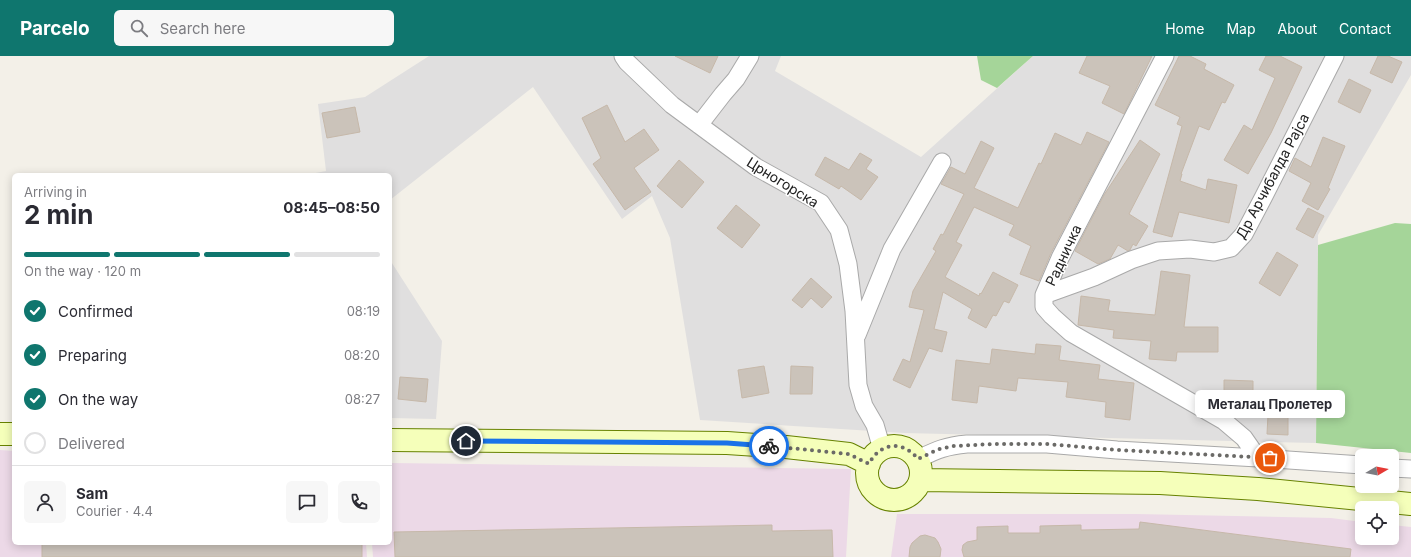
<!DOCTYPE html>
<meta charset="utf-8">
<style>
:root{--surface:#fff;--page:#f7f7f7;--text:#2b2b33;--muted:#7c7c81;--line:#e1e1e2;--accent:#0f766e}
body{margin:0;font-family:Inter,sans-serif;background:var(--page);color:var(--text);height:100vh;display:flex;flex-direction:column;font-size:15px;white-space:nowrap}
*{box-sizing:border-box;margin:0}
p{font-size:13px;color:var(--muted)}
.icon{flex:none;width:22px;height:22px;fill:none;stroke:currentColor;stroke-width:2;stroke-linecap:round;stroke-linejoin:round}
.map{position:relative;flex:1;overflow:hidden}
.side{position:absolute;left:12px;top:117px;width:380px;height:372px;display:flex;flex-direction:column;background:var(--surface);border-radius:6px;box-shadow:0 2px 10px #0003}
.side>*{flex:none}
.needle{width:26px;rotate:80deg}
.buttons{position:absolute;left:1355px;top:393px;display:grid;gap:8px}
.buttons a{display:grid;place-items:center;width:44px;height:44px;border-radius:6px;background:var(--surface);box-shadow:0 2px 10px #0003;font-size:20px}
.pin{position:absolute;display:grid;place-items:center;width:34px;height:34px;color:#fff;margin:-17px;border:2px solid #fff;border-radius:50%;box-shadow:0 1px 4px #0007}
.courier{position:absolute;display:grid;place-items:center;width:40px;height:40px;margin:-20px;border:3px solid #1a73e8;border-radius:50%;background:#fff;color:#222;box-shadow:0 1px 5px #0007}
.bubble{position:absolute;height:28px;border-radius:6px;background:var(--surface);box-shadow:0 2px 10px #0003;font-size:13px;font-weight:700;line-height:28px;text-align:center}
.overview em{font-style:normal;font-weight:700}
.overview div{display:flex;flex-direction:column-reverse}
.overview{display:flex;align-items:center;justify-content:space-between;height:68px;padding:0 12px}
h1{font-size:26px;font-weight:700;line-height:30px}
.bar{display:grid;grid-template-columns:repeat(4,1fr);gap:6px 4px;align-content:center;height:48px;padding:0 12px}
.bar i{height:5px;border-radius:3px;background:var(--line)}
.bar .on{background:var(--accent)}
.bar p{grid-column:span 4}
.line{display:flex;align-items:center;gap:10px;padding:0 12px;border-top:1px solid var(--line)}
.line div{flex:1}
.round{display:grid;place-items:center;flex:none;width:42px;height:42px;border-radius:6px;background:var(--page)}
ol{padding:0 12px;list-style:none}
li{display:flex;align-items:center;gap:12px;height:44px}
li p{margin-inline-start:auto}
li .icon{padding:4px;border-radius:50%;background:var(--accent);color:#fff;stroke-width:4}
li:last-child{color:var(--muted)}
li i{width:22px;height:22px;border:2px solid var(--line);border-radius:50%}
header{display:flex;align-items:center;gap:24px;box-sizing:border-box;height:56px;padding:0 20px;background:var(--accent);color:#fff}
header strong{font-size:19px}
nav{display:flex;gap:22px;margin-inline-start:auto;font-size:14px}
.search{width:280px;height:36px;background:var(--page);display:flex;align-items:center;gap:10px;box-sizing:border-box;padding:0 14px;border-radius:6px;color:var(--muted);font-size:15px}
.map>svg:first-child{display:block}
.residential{fill:#e0dfdf}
.industrial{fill:#ecd9e7}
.forest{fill:#a5d599}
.building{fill:#cbc3ba;stroke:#c6b8a9}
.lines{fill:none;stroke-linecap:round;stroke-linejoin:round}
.street-casing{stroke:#a9a9a9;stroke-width:19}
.secondary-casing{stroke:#678200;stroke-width:24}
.street{stroke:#fff;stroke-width:17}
.secondary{stroke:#f5ffba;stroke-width:22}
.done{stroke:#6b6a67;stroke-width:4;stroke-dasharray:0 7.2}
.route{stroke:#1a73e8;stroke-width:5}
.labels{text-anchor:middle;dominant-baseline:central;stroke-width:3;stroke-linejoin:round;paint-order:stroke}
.street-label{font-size:14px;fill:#222;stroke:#fff}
</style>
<header>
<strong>Parcelo</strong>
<div class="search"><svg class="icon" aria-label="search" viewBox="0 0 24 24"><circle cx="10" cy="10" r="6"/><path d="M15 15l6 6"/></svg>Search here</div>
<nav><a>Home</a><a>Map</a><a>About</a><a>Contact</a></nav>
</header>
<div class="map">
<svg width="1411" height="501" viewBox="0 0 1411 501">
<rect width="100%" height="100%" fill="#f3f0e8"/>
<!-- residential -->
<path class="residential" d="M 429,0 L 781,0 L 775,15 L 921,101 L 1033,0 L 1411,0 L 1411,19 L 1318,179 L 1316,387 L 904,377 L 700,364 L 670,182 L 652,140 L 622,163 L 533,31 L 390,144 L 390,119 L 305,119 L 326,115 L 318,48 L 365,41 Z
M 390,204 L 442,285 L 436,363 L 390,362 Z"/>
<!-- industrial -->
<path class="industrial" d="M 0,394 L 14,395 L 14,487 L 366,487 L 367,501 L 0,501 Z
M 390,407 L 851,413 L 846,501 L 373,501 L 372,487 L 390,487 Z
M 897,458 L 1136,458 L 1331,462 L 1362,466 L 1362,482 L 1392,482 L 1392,469 L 1411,471 L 1411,501 L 891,501 Z"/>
<!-- forest -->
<path class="forest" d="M 977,0 L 1033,0 L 997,32 L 981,24 Z
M 1395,167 L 1411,168 L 1411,397 L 1316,387 L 1318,189 Z"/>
<!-- building -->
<path class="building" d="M 675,0 L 718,0 L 710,17 Z
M 1087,0 L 1152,0 L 1124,58 L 1102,47 L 1110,30 L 1079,17 Z
M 1179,0 L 1190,0 L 1206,8 L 1204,13 L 1234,29 L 1225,47 L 1222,46 L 1209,74 L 1199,70 L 1181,118 L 1182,118 L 1180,125 L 1206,134 L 1208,123 L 1237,129 L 1229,167 L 1179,156 L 1172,181 L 1153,176 L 1182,70 L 1177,68 L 1180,61 L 1155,49 Z
M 1266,0 L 1280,0 L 1302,11 L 1271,77 L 1248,118 L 1224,104 L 1244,69 L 1252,74 L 1275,22 L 1259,14 Z
M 1378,0 L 1388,0 L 1402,6 L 1392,27 L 1370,17 Z
M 1349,23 L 1371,34 L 1360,57 L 1338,46 Z
M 607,49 L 625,86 L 644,73 L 659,94 L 634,112 L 651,136 L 625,154 L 593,108 L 601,102 L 582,62 Z
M 355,51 L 360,76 L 327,82 L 322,57 Z
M 1087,76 L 1109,86 L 1051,197 L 1039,225 L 1020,218 L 1031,190 L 1009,179 L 1014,169 L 974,151 L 956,186 L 962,189 L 945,221 L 979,240 L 980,237 L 981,238 L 993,216 L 1018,229 L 1009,247 L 1004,245 L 996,260 L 993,259 L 986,272 L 968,262 L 972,253 L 943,236 L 934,273 L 947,276 L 942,296 L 929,292 L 910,332 L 893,324 L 903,303 L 910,306 L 924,254 L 909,251 L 913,235 L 936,195 L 933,193 L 941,178 L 943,179 L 964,138 L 941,128 L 951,111 L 965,118 L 981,85 L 994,92 L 974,132 L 1018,152 L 1039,107 L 1041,108 L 1055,77 L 1081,89 Z
M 1323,81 L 1345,90 L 1328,132 L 1330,133 L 1318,154 L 1302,145 L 1311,127 L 1289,115 L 1295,102 L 1311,111 Z
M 1140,84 L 1160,98 L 1129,158 L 1148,170 L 1136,190 L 1133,188 L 1130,194 L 1128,195 L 1118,189 L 1110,203 L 1098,208 L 1075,195 L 1104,139 Z
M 860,97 L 872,104 L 866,113 L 878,121 L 861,144 L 841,130 L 839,133 L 815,119 L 825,101 L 849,114 Z
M 679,104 L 704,126 L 682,152 L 657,130 Z
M 736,149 L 760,169 L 742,192 L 717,172 Z
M 1308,152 L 1324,160 L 1313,182 L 1296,173 Z
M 1277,196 L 1298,209 L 1280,240 L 1259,227 Z
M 1161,215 L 1190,219 L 1184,271 L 1218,271 L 1218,296 L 1177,296 L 1176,305 L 1149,303 L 1151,285 L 1113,282 L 1114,274 L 1078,269 L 1081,240 L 1110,244 L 1108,255 L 1155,259 Z
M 811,222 L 832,241 L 822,252 L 811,242 L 802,252 L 792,244 Z
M 1036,288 L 1061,290 L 1059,304 L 1100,309 L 1098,323 L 1134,327 L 1130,364 L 1105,361 L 1106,346 L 1066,341 L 1068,326 L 1018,322 L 1016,335 L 979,330 L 977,347 L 952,344 L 956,304 L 990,308 L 992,293 L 1035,298 Z
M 764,310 L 769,337 L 742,342 L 738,314 Z
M 791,310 L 813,311 L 812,338 L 790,338 Z
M 400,321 L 428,323 L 426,346 L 398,343 Z
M 1224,324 L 1253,325 L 1253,343 L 1224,343 Z
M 1268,359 L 1288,360 L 1288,379 L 1267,378 Z
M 1140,466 L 1351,493 L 1350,501 L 964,501 L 962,494 L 963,489 L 967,486 L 977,484 L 977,471 L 1008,470 L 1008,477 L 1040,477 L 1040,470 L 1081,469 L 1081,474 L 1139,473 Z
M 772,469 L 772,475 L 832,474 L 833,501 L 395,501 L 394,476 Z
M 925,479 L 935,482 L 938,486 L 941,493 L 940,501 L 909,501 L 910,491 L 912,487 L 920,480 Z
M 42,487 L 362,487 L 362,501 L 42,501 Z"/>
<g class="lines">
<defs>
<path id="street" d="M 623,0 L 627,6 L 672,49 L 756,111 L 821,147 L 839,174 L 848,208 L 854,255 L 858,329 L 864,350 L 875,369 L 882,393
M 1165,0 L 1060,202 L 1044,239 L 1044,251 L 1052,260 L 1071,277 L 1224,365 L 1244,382 L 1258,402
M 699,69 L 723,38 L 736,23 L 750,0
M 1044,239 L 1094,221 L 1131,204 L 1158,195 L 1190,193 L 1214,196 L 1231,192 L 1244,178 L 1263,142 L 1335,0
M 857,279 L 892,193 L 942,106
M 918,403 C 937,394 945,390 967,388 L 1047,388 L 1117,394 L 1258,402 L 1362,409
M 1392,412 L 1411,413"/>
<path id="secondary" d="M 0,378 L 14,378
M 390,384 L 727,387 L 786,391 L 849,398 L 869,408
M867 417a27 27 0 1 1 54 0a27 27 0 1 1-54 0Z
M 920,424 L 1160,427 L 1258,433 L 1411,448"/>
</defs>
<!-- street casing -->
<use href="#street" class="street-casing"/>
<!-- secondary casing -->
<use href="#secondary" class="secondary-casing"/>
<!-- street -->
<use href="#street" class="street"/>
<!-- secondary -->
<use href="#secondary" class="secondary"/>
</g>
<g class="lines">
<!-- done -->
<path class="done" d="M 769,390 L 849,398 L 869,408 C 880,386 903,384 918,403 L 939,393 L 954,390 L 994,388 L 1047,388 L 1117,394 L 1270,402"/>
<!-- route -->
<path class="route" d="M 466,385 L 727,387 L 769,390"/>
</g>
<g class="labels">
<!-- street labels -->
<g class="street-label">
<text transform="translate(1272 120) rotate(-62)">Др Арчибалда Рајса</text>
<text transform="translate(783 126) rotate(32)">Црногорска</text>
<text transform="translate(1063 199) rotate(-65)">Радничка</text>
</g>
</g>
</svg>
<div class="buttons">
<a><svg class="needle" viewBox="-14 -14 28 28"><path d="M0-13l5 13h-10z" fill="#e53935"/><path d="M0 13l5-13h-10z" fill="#7c7c81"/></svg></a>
<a><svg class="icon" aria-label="locate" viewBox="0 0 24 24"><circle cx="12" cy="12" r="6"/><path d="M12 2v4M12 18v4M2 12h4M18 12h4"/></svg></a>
</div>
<div class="pin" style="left:1270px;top:402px;background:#ea580c"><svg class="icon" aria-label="bag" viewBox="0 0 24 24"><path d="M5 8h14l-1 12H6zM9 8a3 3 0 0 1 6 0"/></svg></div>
<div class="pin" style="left:466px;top:385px;background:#1f2937"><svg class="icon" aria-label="home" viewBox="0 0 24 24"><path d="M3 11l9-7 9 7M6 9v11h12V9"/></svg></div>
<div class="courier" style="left:769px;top:390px"><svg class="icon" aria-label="bike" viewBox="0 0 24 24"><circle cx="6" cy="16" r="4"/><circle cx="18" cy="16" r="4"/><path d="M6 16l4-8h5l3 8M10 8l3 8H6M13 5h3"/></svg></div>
<div class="bubble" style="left:1195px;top:334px;width:150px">Металац Пролетер</div>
<section class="side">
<div class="overview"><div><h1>2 min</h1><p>Arriving in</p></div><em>08:45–08:50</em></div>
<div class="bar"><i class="on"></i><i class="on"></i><i class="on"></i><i></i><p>On the way · 120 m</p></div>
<ol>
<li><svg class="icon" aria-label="check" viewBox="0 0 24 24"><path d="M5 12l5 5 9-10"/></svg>Confirmed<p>08:19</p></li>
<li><svg class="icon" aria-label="check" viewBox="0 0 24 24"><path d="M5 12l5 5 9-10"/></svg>Preparing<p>08:20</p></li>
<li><svg class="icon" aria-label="check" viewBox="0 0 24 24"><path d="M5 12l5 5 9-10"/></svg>On the way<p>08:27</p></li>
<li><i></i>Delivered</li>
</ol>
<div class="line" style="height:72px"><a class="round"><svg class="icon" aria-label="person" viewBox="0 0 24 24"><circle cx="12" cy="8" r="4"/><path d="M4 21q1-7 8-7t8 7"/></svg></a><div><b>Sam</b><p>Courier · 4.4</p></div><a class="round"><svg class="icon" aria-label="chat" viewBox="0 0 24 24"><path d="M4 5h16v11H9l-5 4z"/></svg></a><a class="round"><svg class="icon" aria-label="phone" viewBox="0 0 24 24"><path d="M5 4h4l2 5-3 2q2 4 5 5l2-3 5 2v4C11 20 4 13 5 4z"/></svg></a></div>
</section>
</div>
